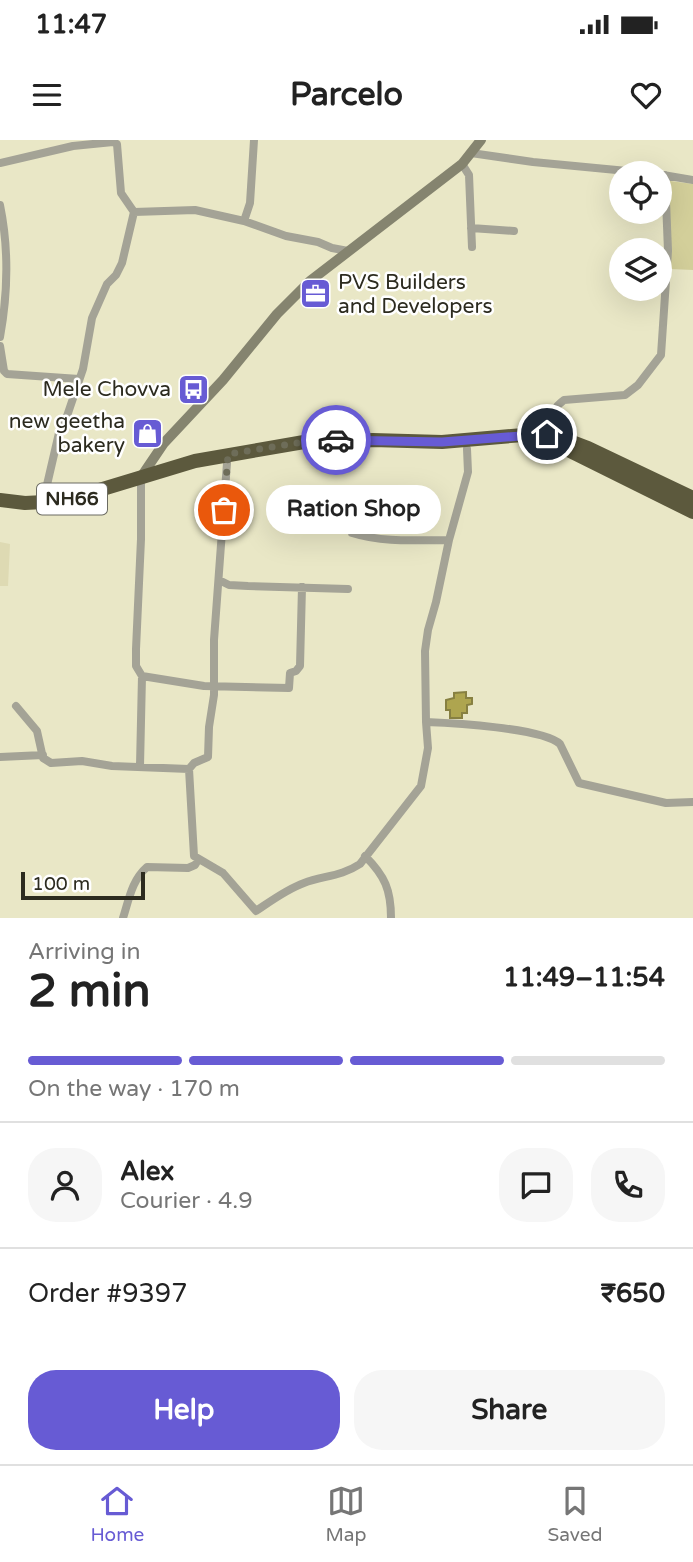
<!DOCTYPE html>
<meta charset="utf-8">
<style>
:root{--surface:#fff;--page:#f6f6f6;--text:#222;--muted:#767676;--line:#e0e0e0;--accent:#675bd4}
body{margin:0;font-family:"Varela Round",sans-serif;background:var(--page);color:var(--text);height:100vh;display:flex;flex-direction:column;font-size:26px;white-space:nowrap}
*{box-sizing:border-box;margin:0}
p{font-size:23px;color:var(--muted)}
.icon{flex:none;width:38px;height:38px;fill:none;stroke:currentColor;stroke-width:2;stroke-linecap:round;stroke-linejoin:round}
.map{position:relative;height:778px;overflow:hidden}
.sheet{display:flex;flex-direction:column;background:var(--surface);flex:1}
.sheet>*{flex:none}
.controls{position:absolute;left:609px;top:21px;display:grid;gap:14px}
.controls a{display:grid;place-items:center;width:63px;height:63px;border-radius:50%;background:var(--surface);box-shadow:0 7px 28px #0002;font-size:35px}
.scale{position:absolute;left:21px;bottom:18px;width:124px;box-sizing:border-box;padding-left:7px;border:4px solid #2c2b1f;border-top:0;font-size:19px;line-height:24px;white-space:nowrap;color:#2c2b1f;-webkit-text-stroke:5px #fff;paint-order:stroke}
.pin{position:absolute;display:grid;place-items:center;width:60px;height:60px;color:#fff;margin:-30px;border:4px solid #fff;border-radius:50%;box-shadow:0 2px 7px #0007}
.courier{position:absolute;display:grid;place-items:center;width:70px;height:70px;margin:-35px;border:5px solid #675bd4;border-radius:50%;background:#fff;color:#222;box-shadow:0 2px 9px #0007}
.bubble{position:absolute;height:49px;border-radius:24px;background:var(--surface);box-shadow:0 7px 28px #0002;font-size:23px;font-weight:800;line-height:49px;text-align:center}
.summary em{font-style:normal;font-weight:800}
.summary div{display:flex;flex-direction:column-reverse}
.summary{display:flex;align-items:center;justify-content:space-between;height:119px;padding:0 28px}
h1{font-size:46px;font-weight:800;line-height:52px}
.bar{display:grid;grid-template-columns:repeat(4,1fr);gap:10px 7px;align-content:center;height:84px;padding:0 28px}
.bar i{height:9px;border-radius:5px;background:var(--line)}
.bar .active{background:var(--accent)}
.bar p{grid-column:span 4}
.line{display:flex;align-items:center;gap:18px;padding:0 28px;border-top:2px solid var(--line)}
.line div{flex:1}
.round{display:grid;place-items:center;flex:none;width:74px;height:74px;border-radius:28px;background:var(--page)}
.action{display:flex;gap:14px;margin-top:auto;padding:14px 28px}
.action a{flex:1;height:80px;border-radius:28px;background:var(--accent);color:#fff;font-size:28px;font-weight:800;line-height:80px;text-align:center}
.action a+a{background:var(--page);color:var(--text)}
.status{display:flex;justify-content:space-between;align-items:center;height:49px;padding:0 35px;background:var(--surface);direction:ltr}
.status svg{height:19px;fill:currentColor}
header{display:flex;justify-content:space-between;align-items:center;height:91px;padding:0 28px;background:var(--surface);font-size:32px;font-weight:800}
.menu{display:flex;justify-content:space-around;align-items:center;height:98px;border-top:2px solid var(--line);background:var(--surface);font-size:19px;color:var(--muted)}
.menu a{display:grid;justify-items:center;gap:4px}
.menu .active{color:var(--accent)}
.map>svg:first-child{display:block}
.built{fill:#dedab3}
.green{fill:#d3cf9a}
.water{fill:#aea54f;stroke:#878041;stroke-width:2}
.lines{fill:none;stroke-linecap:round;stroke-linejoin:round}
.street{stroke:#a4a396;stroke-width:8}
.secondary{stroke:#85846f;stroke-width:10}
.highway{stroke:#5c593d;stroke-width:14}
.done{stroke:#6e6d59;stroke-width:7;stroke-dasharray:0 12.6}
.route{stroke:#675bd4;stroke-width:9}
.labels{text-anchor:middle;dominant-baseline:central;stroke-width:5;stroke-linejoin:round;paint-order:stroke}
.shield{fill:#fff;stroke:#6b6b62;stroke-width:2}
.shield-label{font-size:19px;font-weight:bold;fill:#2c2b1f}
.poi-label{font-size:21px;fill:#2c2b1f;stroke:#fff;text-anchor:end}
</style>
<div class="status"><b>11:47</b><svg viewBox="0 0 49 12"><path d="M0 12V9h3v3zM5 12V6h3v6zM10 12V3h3v9zM15 12V0h3v12zM26 1h20v11H26zM47 4h2v5h-2z"/></svg></div>
<header><svg class="icon" aria-label="menu" viewBox="0 0 24 24"><path d="M4 6h16M4 12h16M4 18h16"/></svg>Parcelo<svg class="icon" aria-label="heart" viewBox="0 0 24 24"><path d="M12 20l-8-8c-3-5 5-10 8-4 3-6 11-1 8 4z"/></svg></header>
<div class="map">
<svg width="693" height="778" viewBox="0 0 693 778">
<rect width="100%" height="100%" fill="#e9e7c6"/>
<!-- built -->
<path class="built" d="M 0,402 L 10,404 L 8,446 L 0,446 Z"/>
<!-- green -->
<path class="green" d="M 670,41 L 693,44 L 693,130 L 670,129 Z"/>
<!-- water -->
<path class="water" d="M 466,552 L 466,558 L 472,558 L 472,564 L 467,565 L 467,573 L 462,573 L 462,578 L 450,578 L 450,570 L 446,570 L 446,560 L 454,558 L 454,553 Z"/>
<g class="lines">
<!-- street -->
<path class="street" d="M 471,13 L 533,22 L 648,33
M 0,23 L 73,6 L 113,2 L 117,4 L 121,53 L 134,72
M 462,24 L 469,35 L 472,107
M 663,35 L 693,40
M 0,65 C 9,109 8,153 0,197
M 244,81 L 250,63 L 254,0
M 471,88 L 514,91
M 0,206 L 4,231 L 7,234 L 79,239
M 546,294 C 551,280 551,269 564,260 L 625,255 L 638,245 L 661,215 L 668,111 L 665,35
M 467,309 L 468,332 L 449,400 L 436,462 L 428,490 L 425,511 L 426,582 C 452,583 543,588 560,604 L 579,643 L 666,663 L 693,662
M 227,323 L 214,500 L 214,555 L 209,587 L 208,617 L 194,623 L 189,629 L 194,716 L 223,733 L 256,771 C 271,761 287,749 304,743 C 323,736 342,736 360,724 L 421,646 L 428,608 L 426,582
M 141,337 L 141,399 L 136,509 L 136,526 L 142,536 L 204,546 L 289,548 L 290,533 L 296,531 L 300,526 L 302,447
M 43,362 L 59,293 L 67,276 L 83,229 L 92,178 L 107,144 L 116,135 L 122,123 L 134,72 L 195,70 L 244,81 L 286,96 L 318,102 L 332,108 L 348,111
M 352,393 C 384,403 416,400 449,400
M 219,440 L 229,445 L 248,446 L 348,449
M 16,566 L 37,591 L 43,618 L 51,623 L 82,621 L 112,626 L 189,629
M 0,617 L 43,615
M 140,626 L 142,536
M 365,716 C 385,736 391,750 391,778
M 123,778 C 129,759 132,740 147,727 L 188,728 L 195,725 L 198,720"/>
<!-- secondary -->
<path class="secondary" d="M 141,337 L 164,303 L 223,240 L 277,174 L 310,141 L 462,24 L 481,0"/>
<!-- highway -->
<path class="highway" d="M 560,306 L 693,372
M 0,360 L 25,363 L 63,361 L 195,321 L 304,302 L 373,300 L 442,302 L 535,294 L 559,297 L 588,308 L 693,358"/>
</g>
<g class="lines">
<!-- done -->
<path class="done" d="M 224,370 L 228,314 L 303,302 L 336,300"/>
<!-- route -->
<path class="route" d="M 336,300 L 442,302 L 547,294"/>
</g>
<!-- icons -->
<defs>
<symbol id="office-square" viewBox="-11 -11 22 22"><rect x="-9" y="-9" width="18" height="18" rx="4" fill="#675bd4" stroke="#fff"/><path d="M-6-3h4V-5.5h4V-3h4V5H-6ZM-1-4.5V-3h2v-1.5ZM-6 0V1H6V0Z" fill="#fff"/></symbol>
<symbol id="bus-square" viewBox="-11 -11 22 22"><rect x="-9" y="-9" width="18" height="18" rx="4" fill="#675bd4" stroke="#fff"/><path d="M-5-6H5V4H4V6H2V4H-2V6H-4V4H-5ZM-3.5-4V0h7V-4ZM-3.5 1.2v1.5H-2V1.2ZM2 1.2v1.5H3.5V1.2Z" fill="#fff"/></symbol>
<symbol id="shop-square" viewBox="-11 -11 22 22"><rect x="-9" y="-9" width="18" height="18" rx="4" fill="#675bd4" stroke="#fff"/><path d="M-5-2.5h2.3a2.7 3.5 0 0 1 5.4 0H5L5.5 6h-11ZM-1.5-2.5h3a1.5 2.3 0 0 0-3 0Z" fill="#fff"/></symbol>
</defs>
<g fill-rule="evenodd">
<use href="#office-square" x="298" y="136" width="35" height="35"/>
<use href="#bus-square" x="176" y="232" width="35" height="35"/>
<use href="#shop-square" x="130" y="276" width="35" height="35"/>
</g>
<g class="labels">
<!-- shield labels -->
<rect class="shield" x="37" y="343.5" width="70" height="31" rx="5"/>
<g class="shield-label">
<text x="72" y="359">NH66</text>
</g>
<!-- poi labels -->
<g class="poi-label">
<text x="338" y="142" text-anchor="start">PVS Builders<tspan x="338" dy="24">and Developers</tspan></text>
<text x="171" y="249">Mele Chovva</text>
<text x="125" y="281">new geetha<tspan x="125" dy="24">bakery</tspan></text>
</g>
</g>
</svg>
<div class="controls">
<a><svg class="icon" aria-label="locate" viewBox="0 0 24 24"><circle cx="12" cy="12" r="6"/><path d="M12 2v4M12 18v4M2 12h4M18 12h4"/></svg></a>
<a><svg class="icon" aria-label="layers" viewBox="0 0 24 24"><path d="M12 4l9 5-9 5-9-5zM3 14l9 5 9-5"/></svg></a>
</div>
<div class="scale">100 m</div>
<div class="pin" style="left:224px;top:370px;background:#ea580c"><svg class="icon" aria-label="bag" viewBox="0 0 24 24"><path d="M5 8h14l-1 12H6zM9 8a3 3 0 0 1 6 0"/></svg></div>
<div class="pin" style="left:547px;top:294px;background:#1f2937"><svg class="icon" aria-label="home" viewBox="0 0 24 24"><path d="M3 11l9-7 9 7M6 9v11h12V9"/></svg></div>
<div class="courier" style="left:336px;top:300px"><svg class="icon" aria-label="car" viewBox="0 0 24 24"><path d="M5 17H2v-5l4-1 3-4h7l3 4 3 1v5h-3M9 17h6M6 11h13"/><circle cx="7" cy="17" r="2"/><circle cx="17" cy="17" r="2"/></svg></div>
<div class="bubble" style="left:266px;top:345px;width:175px">Ration Shop</div>
</div>
<section class="sheet">
<div class="summary"><div><h1>2 min</h1><p>Arriving in</p></div><em>11:49–11:54</em></div>
<div class="bar"><i class="active"></i><i class="active"></i><i class="active"></i><i></i><p>On the way · 170 m</p></div>
<div class="line" style="height:126px"><a class="round"><svg class="icon" aria-label="person" viewBox="0 0 24 24"><circle cx="12" cy="8" r="4"/><path d="M4 21q1-7 8-7t8 7"/></svg></a><div><b>Alex</b><p>Courier · 4.9</p></div><a class="round"><svg class="icon" aria-label="chat" viewBox="0 0 24 24"><path d="M4 5h16v11H9l-5 4z"/></svg></a><a class="round"><svg class="icon" aria-label="phone" viewBox="0 0 24 24"><path d="M5 4h4l2 5-3 2q2 4 5 5l2-3 5 2v4C11 20 4 13 5 4z"/></svg></a></div>
<div class="line" style="height:91px"><div>Order #9397</div><b>₹650</b></div>
<div class="action"><a>Help</a><a>Share</a></div>
</section>
<nav class="menu">
<a class="active"><svg class="icon" aria-label="home" viewBox="0 0 24 24"><path d="M3 11l9-7 9 7M6 9v11h12V9"/></svg>Home</a>
<a><svg class="icon" aria-label="map" viewBox="0 0 24 24"><path d="M3 6l6-2 6 2 6-2v14l-6 2-6-2-6 2zM9 4v14M15 6v14"/></svg>Map</a>
<a><svg class="icon" aria-label="saved" viewBox="0 0 24 24"><path d="M7 4h10v16l-5-4-5 4z"/></svg>Saved</a>
</nav>
